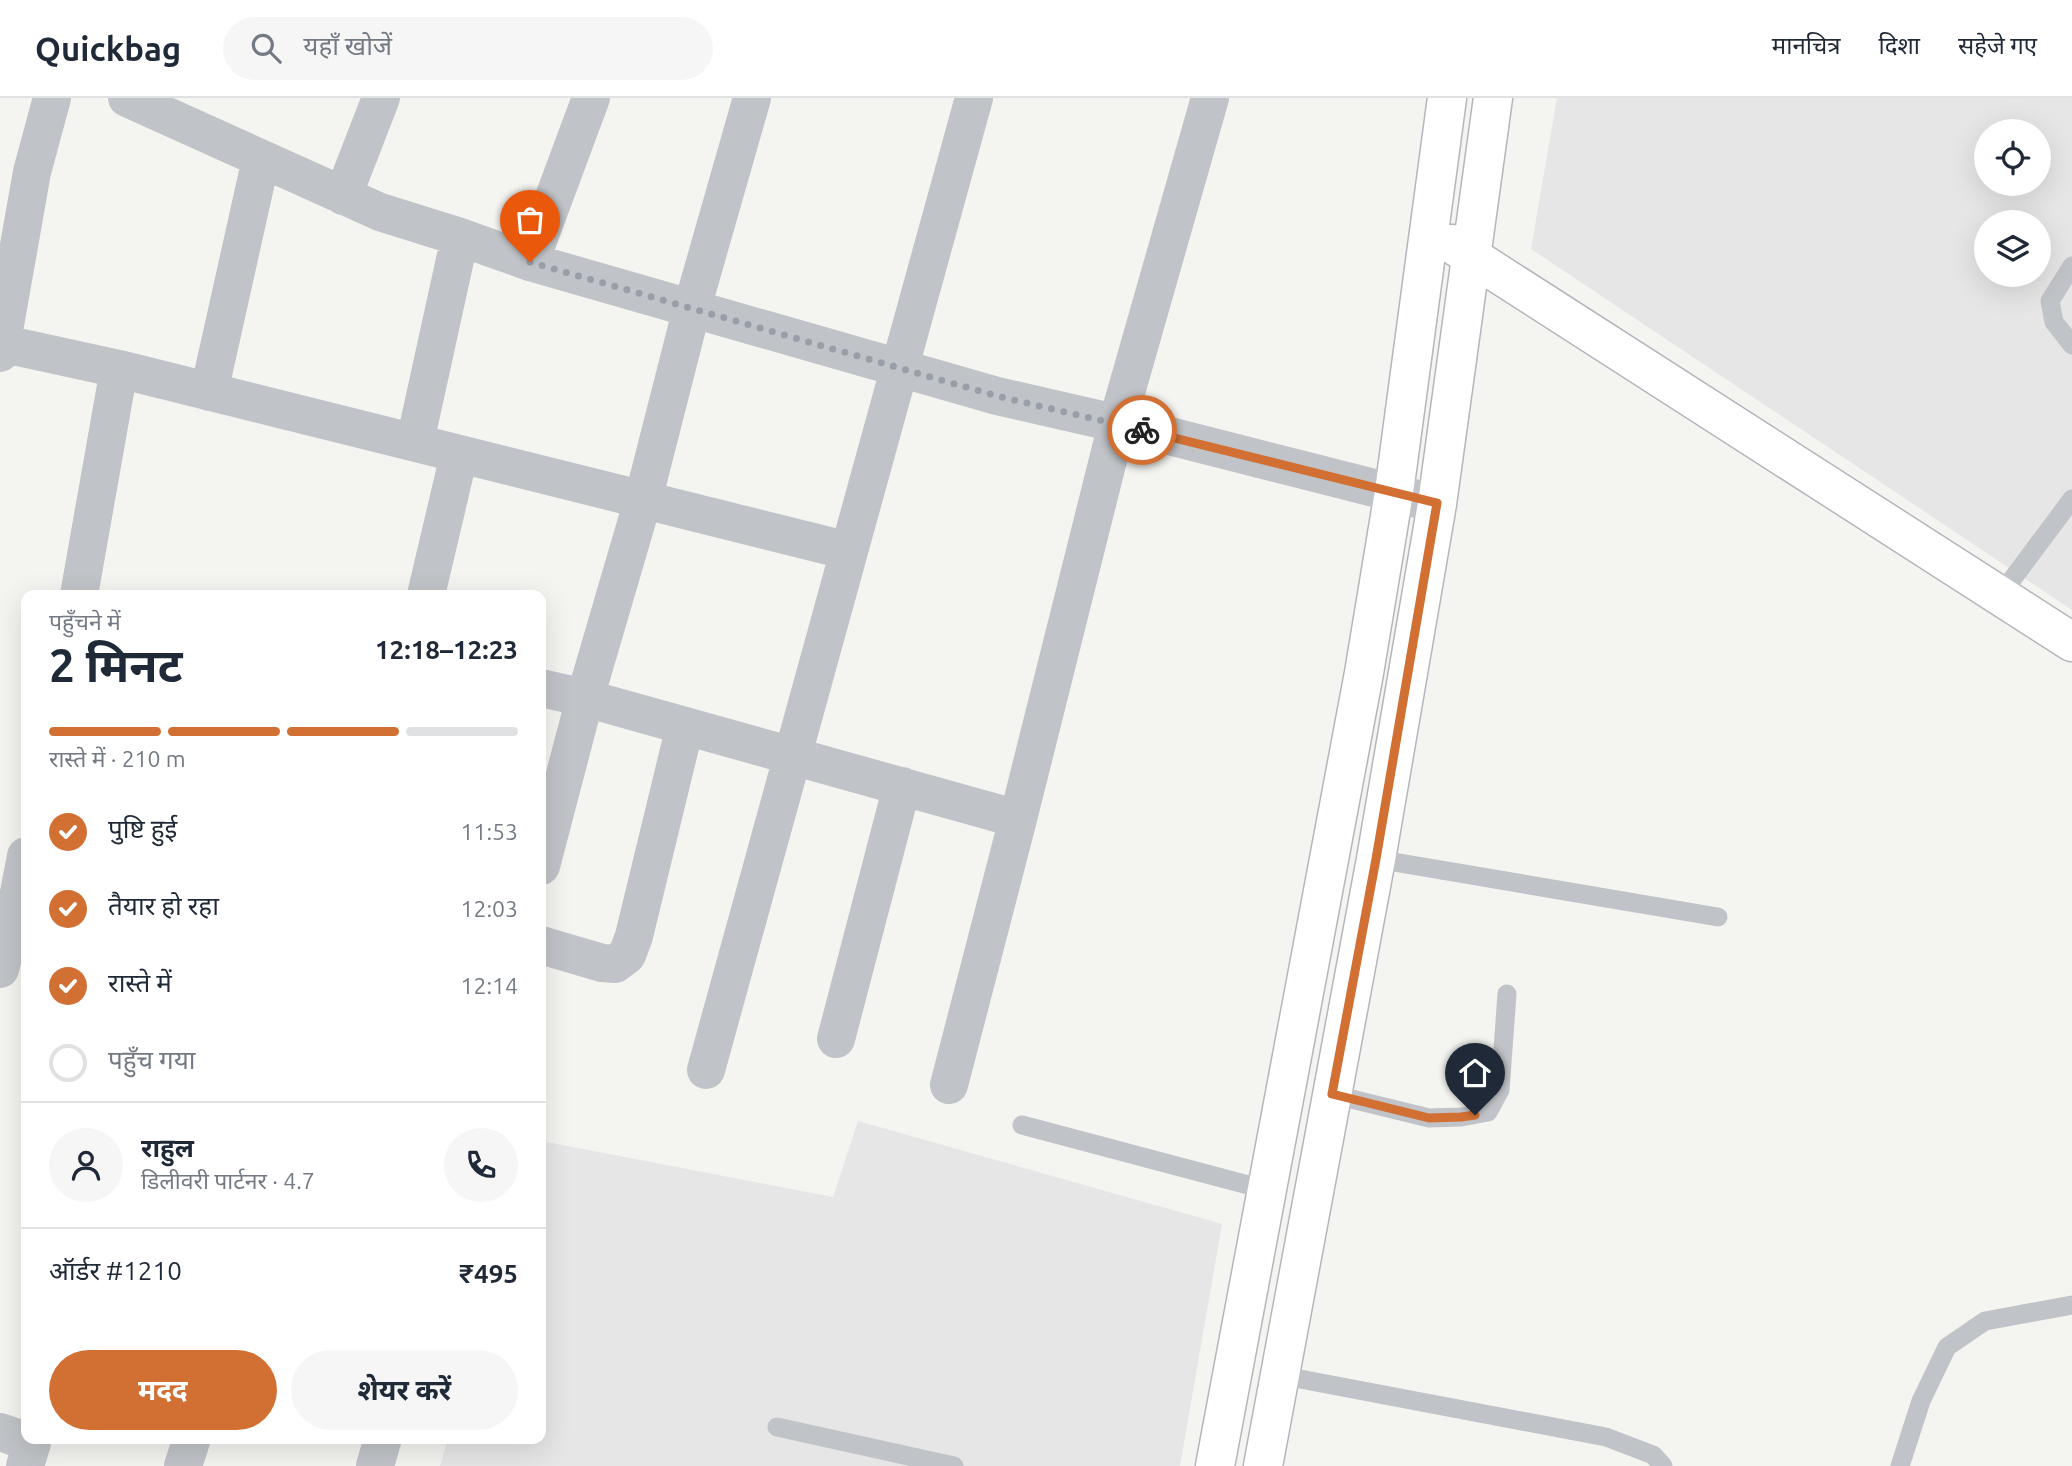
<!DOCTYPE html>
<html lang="hi">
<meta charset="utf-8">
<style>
:root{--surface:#fff;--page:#f6f6f7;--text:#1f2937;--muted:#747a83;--line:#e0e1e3;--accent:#d27034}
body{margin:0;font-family:Ubuntu,"Noto Sans Devanagari",sans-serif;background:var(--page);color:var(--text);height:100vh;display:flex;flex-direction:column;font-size:26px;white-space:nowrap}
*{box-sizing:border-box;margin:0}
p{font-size:23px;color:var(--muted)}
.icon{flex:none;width:38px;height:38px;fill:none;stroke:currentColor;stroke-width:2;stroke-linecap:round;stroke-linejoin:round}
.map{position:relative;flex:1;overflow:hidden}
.side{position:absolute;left:21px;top:492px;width:525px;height:854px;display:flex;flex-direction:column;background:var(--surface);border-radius:14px;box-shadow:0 7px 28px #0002}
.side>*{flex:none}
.buttons{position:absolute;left:1974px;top:21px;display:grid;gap:14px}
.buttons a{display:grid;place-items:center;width:77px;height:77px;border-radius:50%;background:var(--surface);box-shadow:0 7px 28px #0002;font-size:35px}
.pin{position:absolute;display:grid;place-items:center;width:60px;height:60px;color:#fff;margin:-72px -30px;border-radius:50% 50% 50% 0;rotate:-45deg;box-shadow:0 0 7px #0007}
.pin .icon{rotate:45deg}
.courier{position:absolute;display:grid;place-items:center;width:70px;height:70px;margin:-35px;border:5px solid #d27034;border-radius:50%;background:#fff;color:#222;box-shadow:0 2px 9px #0007}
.summary em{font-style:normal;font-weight:700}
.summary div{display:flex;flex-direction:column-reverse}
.summary{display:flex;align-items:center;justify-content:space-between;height:119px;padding:0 28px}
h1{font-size:46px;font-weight:700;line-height:52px}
.bar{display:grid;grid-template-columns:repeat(4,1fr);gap:10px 7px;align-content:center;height:84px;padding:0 28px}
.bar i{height:9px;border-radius:5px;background:var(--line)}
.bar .on{background:var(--accent)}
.bar p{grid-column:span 4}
.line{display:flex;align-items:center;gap:18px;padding:0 28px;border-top:2px solid var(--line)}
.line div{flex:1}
.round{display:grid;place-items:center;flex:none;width:74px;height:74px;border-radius:37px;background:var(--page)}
ol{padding:0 28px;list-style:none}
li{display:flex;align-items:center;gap:21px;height:77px}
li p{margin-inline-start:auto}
li .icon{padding:7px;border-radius:50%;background:var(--accent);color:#fff;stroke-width:4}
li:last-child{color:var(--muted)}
li i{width:38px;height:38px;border:4px solid var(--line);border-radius:50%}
.cta{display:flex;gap:14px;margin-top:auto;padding:14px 28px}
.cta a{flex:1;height:80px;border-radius:42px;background:var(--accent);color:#fff;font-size:28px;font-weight:700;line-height:80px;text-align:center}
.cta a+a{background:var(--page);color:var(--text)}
header{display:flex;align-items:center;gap:42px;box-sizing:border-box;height:98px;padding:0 35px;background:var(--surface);border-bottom:2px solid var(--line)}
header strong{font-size:33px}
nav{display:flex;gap:38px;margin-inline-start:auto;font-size:24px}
.search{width:490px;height:63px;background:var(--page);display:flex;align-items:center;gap:18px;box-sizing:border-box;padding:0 24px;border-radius:38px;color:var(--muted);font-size:26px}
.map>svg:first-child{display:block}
.built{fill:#e5e6e5;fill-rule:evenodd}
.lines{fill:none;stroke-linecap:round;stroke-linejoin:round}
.secondary-casing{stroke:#b3b6bb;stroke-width:41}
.service{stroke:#c0c3c7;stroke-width:19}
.minor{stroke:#c0c3c7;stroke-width:38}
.secondary{stroke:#fff;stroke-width:38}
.done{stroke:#989fa8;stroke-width:7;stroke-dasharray:0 12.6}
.route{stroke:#d27034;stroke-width:9}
</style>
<header>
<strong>Quickbag</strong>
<div class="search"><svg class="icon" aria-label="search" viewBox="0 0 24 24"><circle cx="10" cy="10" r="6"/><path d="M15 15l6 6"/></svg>यहाँ खोजें</div>
<nav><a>मानचित्र</a><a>दिशा</a><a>सहेजे गए</a></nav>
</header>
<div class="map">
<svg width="2072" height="1368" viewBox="0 0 2072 1368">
<rect width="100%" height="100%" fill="#f4f5f1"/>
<!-- built -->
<path class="built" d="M 1557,0 L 2072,0 L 2072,512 L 1531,151 ZM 1986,33 L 2039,33 L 2039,86 L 1986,86 ZM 1986,124 L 2039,124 L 2039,177 L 1986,177 Z
M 858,1023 L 1222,1126 L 1180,1368 L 440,1368 L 448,1341 L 541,1340 L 541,1043 L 833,1099 Z"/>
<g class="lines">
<defs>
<path id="secondary" d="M 1452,146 L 2072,544
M 1215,1368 L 1364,575 L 1394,394 L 1447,0
M 1263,1368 L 1376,761 L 1437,406 L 1493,0"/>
</defs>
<!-- secondary casing -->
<use href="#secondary" class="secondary-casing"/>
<!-- service -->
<path class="service" d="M 2072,168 L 2050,203 L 2054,224 L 2072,247
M 1999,499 L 2072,401
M 1376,761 L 1718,819
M 1331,996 L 1429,1020 L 1461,1019 L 1488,1014 L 1500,992 L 1507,896
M 1022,1027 L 1267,1092
M 1279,1277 L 1606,1339 L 1653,1357 L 1663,1368
M 777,1329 L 954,1368
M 1900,1368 L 1921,1303 L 1947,1249 L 1985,1223 L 2072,1207"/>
<!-- minor -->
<path class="minor" d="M 127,0 L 380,114 L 460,139 L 530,164 L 997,298 L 1150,333 L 1437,406
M 343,98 L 381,0
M 530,164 L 591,0
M 0,245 L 119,271 L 849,453
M 0,255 L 32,74 L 52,0
M 209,294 L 261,61
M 415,344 L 460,139
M 79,497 L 119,271
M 426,497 L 459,357
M 541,590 L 585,600 L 1018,721 L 1117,326 L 1210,0
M 541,768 L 585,600 L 643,402 L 692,210 L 752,0
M 541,847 L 602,865 L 615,866 L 627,857 L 634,838 L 685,628
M 0,871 L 15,816 L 26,758
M 836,941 L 902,688
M 706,972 L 974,0
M 949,987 L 1018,721
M 0,1334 L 32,1345 L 25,1368
M 183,1368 L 192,1340
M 375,1368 L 383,1340"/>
<!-- secondary -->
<use href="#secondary" class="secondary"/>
</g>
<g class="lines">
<!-- done -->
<path class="done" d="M 530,164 L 997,298 L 1142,332"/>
<!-- route -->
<path class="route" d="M 1142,332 L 1437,405 L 1376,761 L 1332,996 L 1429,1020 L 1461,1019 L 1475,1017"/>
</g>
</svg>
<div class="buttons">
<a><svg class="icon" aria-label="locate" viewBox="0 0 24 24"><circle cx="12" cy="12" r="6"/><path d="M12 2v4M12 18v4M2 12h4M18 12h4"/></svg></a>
<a><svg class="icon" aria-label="layers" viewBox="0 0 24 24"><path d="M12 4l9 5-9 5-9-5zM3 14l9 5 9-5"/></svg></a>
</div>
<div class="pin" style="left:530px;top:164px;background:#ea580c"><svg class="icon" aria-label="bag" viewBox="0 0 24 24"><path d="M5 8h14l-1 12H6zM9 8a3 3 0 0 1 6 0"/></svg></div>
<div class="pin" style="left:1475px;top:1017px;background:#1f2937"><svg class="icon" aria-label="home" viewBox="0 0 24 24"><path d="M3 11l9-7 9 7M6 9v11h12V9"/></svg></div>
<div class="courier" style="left:1142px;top:332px"><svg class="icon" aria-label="bike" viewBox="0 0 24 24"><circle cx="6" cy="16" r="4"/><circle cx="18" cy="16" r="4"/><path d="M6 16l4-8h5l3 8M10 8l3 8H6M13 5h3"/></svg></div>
<section class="side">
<div class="summary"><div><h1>2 मिनट</h1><p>पहुँचने में</p></div><em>12:18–12:23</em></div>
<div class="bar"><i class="on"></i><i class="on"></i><i class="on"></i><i></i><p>रास्ते में · 210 m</p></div>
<ol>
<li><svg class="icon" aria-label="check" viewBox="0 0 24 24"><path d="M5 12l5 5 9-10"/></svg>पुष्टि हुई<p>11:53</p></li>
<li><svg class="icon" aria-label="check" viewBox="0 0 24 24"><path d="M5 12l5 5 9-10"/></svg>तैयार हो रहा<p>12:03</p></li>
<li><svg class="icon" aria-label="check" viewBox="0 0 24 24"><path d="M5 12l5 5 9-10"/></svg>रास्ते में<p>12:14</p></li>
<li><i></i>पहुँच गया</li>
</ol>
<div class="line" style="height:126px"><a class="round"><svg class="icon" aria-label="person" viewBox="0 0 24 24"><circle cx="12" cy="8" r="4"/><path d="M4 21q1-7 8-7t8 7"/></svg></a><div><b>राहुल</b><p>डिलीवरी पार्टनर · 4.7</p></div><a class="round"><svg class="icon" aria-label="phone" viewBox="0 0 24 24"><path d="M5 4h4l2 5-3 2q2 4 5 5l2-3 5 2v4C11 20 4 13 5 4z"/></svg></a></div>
<div class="line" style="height:91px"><div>ऑर्डर #1210</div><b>₹495</b></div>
<div class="cta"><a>मदद</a><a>शेयर करें</a></div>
</section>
</div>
